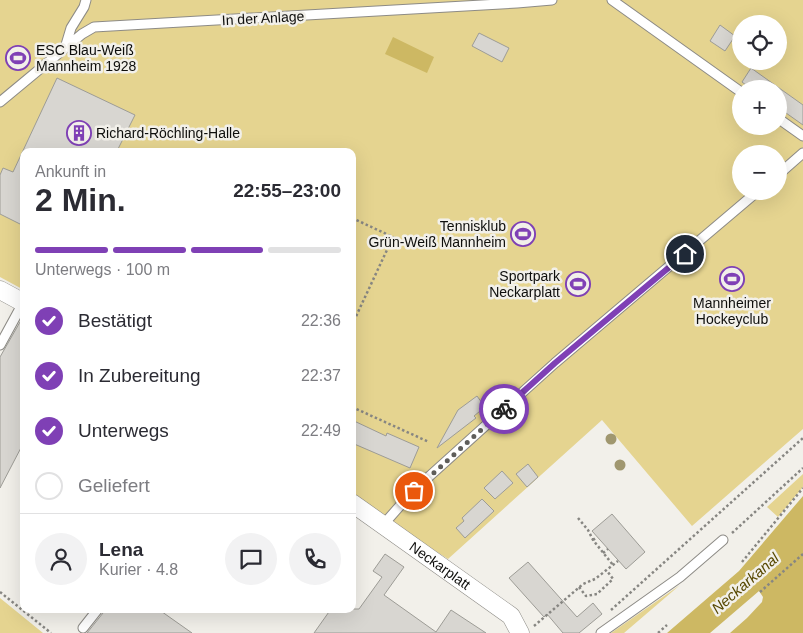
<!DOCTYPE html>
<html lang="de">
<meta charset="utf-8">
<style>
:root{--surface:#fff;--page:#f2f2f3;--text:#2b2b33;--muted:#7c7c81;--line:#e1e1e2;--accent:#7f40b5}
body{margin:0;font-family:Arial,sans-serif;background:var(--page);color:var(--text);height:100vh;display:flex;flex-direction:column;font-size:19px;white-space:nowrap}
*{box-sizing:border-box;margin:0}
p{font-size:16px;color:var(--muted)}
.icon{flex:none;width:28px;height:28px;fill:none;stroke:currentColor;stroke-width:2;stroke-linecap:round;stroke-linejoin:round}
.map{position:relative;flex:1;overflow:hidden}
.details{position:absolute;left:20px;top:148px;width:336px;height:465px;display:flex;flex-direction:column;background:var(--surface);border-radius:10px;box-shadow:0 5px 20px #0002}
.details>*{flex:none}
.buttons{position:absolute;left:732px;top:15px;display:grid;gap:10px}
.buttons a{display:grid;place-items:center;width:55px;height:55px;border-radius:50%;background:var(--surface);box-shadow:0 5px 20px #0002;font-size:25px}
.pin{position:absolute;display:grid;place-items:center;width:42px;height:42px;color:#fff;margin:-21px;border:2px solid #fff;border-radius:50%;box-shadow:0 1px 5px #0007}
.courier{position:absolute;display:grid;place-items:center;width:50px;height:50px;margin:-25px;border:4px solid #7f40b5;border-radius:50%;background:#fff;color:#222;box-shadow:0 1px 6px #0007}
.summary em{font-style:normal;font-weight:700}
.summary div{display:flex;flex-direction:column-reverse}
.summary{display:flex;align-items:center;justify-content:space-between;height:85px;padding:0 15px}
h1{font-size:32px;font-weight:700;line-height:38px}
.bar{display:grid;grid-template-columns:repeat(4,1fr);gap:8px 5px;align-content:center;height:60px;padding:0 15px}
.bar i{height:6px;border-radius:4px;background:var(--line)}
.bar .active{background:var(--accent)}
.bar p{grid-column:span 4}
.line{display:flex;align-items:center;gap:12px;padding:0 15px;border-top:1px solid var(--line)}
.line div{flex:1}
.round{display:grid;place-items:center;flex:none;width:52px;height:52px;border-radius:26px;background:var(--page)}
ol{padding:0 15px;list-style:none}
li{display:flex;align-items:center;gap:15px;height:55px}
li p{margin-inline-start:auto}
li .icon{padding:5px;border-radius:50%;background:var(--accent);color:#fff;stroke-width:4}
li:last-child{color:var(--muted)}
li i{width:28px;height:28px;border:2px solid var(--line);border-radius:50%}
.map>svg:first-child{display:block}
.green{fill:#e5d490;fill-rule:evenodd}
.water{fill:#cdb863}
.building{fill:#d8d6d1;stroke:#9d9c96}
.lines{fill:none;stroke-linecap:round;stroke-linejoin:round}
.service-casing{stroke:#8d8b86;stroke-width:11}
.minor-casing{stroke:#8d8b86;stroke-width:19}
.path{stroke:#878682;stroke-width:2.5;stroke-dasharray:2.5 2.5;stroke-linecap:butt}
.service{stroke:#fff;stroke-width:9}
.minor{stroke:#fff;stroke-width:18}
.tree{fill:#a0976f}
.done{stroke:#5e5d5a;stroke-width:5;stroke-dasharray:0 9}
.route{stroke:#7f40b5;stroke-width:6}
.labels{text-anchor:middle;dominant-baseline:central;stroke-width:5;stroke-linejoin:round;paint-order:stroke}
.street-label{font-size:14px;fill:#0e0e0c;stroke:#f2f0ea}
.poi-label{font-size:14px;fill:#0e0e0c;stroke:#f2f0ea;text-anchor:start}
.water-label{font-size:15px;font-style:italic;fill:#574801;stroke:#f2f0ea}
</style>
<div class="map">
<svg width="803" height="633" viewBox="0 0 803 633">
<rect width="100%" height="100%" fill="#f2f0ea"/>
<!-- green -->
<path class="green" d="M 0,0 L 803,0 L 803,429 L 692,526 L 602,420 L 448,559 L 412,536 L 353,493 L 352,151 L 24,151 L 24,290 L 0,277 ZM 741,24 L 779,24 L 779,61 L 741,61 ZM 741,89 L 779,89 L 779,126 L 741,126 ZM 741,154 L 779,154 L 779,191 L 741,191 Z
M 803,474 L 803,487 L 778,517 L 767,507 Z
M 680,585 L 624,633 L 611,633 Z
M 0,598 L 43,633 L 0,633 Z"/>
<!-- water -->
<path class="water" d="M 393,37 L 434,57 L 427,73 L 385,54 Z
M 803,496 L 803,633 L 730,633 L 747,618 L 762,602 L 763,597 L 759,591 L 710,633 L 667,633 L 739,571 Z"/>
<!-- building -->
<path class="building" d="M 720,25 L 735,36 L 725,51 L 710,41 Z
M 479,33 L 509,48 L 502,62 L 472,46 Z
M 751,68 L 803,105 L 803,125 L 779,108 L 779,89 L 751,89 L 742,82 Z
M 57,78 L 135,115 L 117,151 L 24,151 L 24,226 L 0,214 L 0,175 L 3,168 L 13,172 Z
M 24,315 L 24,442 L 0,488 L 0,357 Z
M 477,396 L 485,407 L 474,416 L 476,418 L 437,448 L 458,410 Z
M 352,420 L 386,436 L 387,433 L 419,447 L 410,468 L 352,443 Z
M 528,464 L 538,477 L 527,487 L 516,474 Z
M 502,471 L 513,483 L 495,499 L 484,488 Z
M 482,499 L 494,511 L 465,538 L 456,528 L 464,521 L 462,518 Z
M 612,514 L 645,552 L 626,569 L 592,531 Z
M 385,554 L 404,567 L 384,595 L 436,632 L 451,610 L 486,633 L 314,633 L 331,609 L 359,609 L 382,577 L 373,571 Z
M 528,562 L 577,617 L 593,603 L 602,614 L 579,633 L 563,633 L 547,614 L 544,617 L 509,578 Z
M 104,609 L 158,609 L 192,633 L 87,633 L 103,613 Z"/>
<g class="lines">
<defs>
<path id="service" d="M 612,0 L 741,92
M 65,48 L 71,28 L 84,7 L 86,0
M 0,102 L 82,34 L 94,27 L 517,3 L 552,0
M 779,119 L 803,136
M 779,174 L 803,153
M 0,345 L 23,303
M 383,525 L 413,491 L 555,363 L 758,191
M 83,628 L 98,609
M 601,633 L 680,577 L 723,540"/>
<g id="minor">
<path d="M 0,290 L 24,303"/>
<path id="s1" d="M 352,503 L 511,616 L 520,633"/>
</g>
</defs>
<!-- service casing -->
<use href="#service" class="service-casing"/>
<!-- minor casing -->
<use href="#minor" class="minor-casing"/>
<!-- path -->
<path class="path" d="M 352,218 L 393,237 L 352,325
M 352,407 L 429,442
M 578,518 L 588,530 L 593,540 L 613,565
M 732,533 L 803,468
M 593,540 L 597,537
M 603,553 L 608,549
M 742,562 L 803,488
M 579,587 L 586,596 L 597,594 L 613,579 L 607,571
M 0,592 L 51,633
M 760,592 L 803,554
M 611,610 L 803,438
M 534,626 L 583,584 L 595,579 L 618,561
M 658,633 L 667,625"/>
<!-- service -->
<use href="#service" class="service"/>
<!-- minor -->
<use href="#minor" class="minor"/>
</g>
<!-- trees -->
<g class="tree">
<circle cx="611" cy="439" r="5.5"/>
<circle cx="620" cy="465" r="5.5"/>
</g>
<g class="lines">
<!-- done -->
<path class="done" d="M 414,491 L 504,409"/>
<!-- route -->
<path class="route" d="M 504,409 L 555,363 L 685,254"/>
</g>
<!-- icons -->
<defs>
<symbol id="stadium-ring" viewBox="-11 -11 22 22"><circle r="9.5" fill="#f2f0ea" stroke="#7f40b5" stroke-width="1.5"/><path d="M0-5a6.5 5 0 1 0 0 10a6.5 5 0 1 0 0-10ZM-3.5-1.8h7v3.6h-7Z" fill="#7f40b5"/></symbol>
<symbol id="building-ring" viewBox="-11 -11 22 22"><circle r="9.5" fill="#f2f0ea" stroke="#7f40b5" stroke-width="1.5"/><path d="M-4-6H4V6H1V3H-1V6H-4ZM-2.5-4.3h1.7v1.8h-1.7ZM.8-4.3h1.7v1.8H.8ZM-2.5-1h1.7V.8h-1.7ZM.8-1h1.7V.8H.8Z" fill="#7f40b5"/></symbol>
</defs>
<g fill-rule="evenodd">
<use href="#stadium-ring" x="4" y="44" width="28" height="28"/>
<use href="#building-ring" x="65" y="119" width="28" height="28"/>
<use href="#stadium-ring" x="509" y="220" width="28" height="28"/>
<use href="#stadium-ring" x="718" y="265" width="28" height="28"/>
<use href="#stadium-ring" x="564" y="270" width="28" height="28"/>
</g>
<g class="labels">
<!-- street labels -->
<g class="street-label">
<text transform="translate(263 18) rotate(-3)">In der Anlage</text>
<text stroke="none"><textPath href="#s1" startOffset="108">Neckarplatt</textPath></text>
</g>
<!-- poi labels -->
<g class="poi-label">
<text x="36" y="50">ESC Blau-Weiß<tspan x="36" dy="16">Mannheim 1928</tspan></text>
<text x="96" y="133">Richard-Röchling-Halle</text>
<text x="506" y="226" text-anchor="end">Tennisklub<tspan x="506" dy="16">Grün-Weiß Mannheim</tspan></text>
<text x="560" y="276" text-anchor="end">Sportpark<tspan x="560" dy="16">Neckarplatt</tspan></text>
<text x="732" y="303" text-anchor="middle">Mannheimer<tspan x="732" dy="16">Hockeyclub</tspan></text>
</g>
<!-- water labels -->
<g class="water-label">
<text transform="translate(745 583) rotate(-41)">Neckarkanal</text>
</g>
</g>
</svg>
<div class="buttons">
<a><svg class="icon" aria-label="locate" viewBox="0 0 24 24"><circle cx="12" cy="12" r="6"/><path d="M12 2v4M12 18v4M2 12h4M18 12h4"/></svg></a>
<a>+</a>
<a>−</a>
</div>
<div class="pin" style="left:414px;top:491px;background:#ea580c"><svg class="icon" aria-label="bag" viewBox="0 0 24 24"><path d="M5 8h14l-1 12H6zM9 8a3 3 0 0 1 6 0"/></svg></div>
<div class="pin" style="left:685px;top:254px;background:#1f2937"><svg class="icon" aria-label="home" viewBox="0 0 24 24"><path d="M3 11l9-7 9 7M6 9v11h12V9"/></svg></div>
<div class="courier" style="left:504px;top:409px"><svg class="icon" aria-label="bike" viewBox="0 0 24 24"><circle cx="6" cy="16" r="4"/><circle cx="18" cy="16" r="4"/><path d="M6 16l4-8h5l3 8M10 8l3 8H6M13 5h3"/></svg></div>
<section class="details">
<div class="summary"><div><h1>2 Min.</h1><p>Ankunft in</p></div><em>22:55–23:00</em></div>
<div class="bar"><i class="active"></i><i class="active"></i><i class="active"></i><i></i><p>Unterwegs · 100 m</p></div>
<ol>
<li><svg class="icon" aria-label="check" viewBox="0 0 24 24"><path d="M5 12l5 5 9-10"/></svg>Bestätigt<p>22:36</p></li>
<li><svg class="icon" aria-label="check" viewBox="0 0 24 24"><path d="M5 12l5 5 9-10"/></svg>In Zubereitung<p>22:37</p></li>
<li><svg class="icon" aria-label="check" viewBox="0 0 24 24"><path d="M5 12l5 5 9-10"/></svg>Unterwegs<p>22:49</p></li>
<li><i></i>Geliefert</li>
</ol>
<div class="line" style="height:90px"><a class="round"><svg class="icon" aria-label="person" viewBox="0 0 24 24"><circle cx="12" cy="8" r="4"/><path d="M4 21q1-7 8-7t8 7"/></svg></a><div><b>Lena</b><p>Kurier · 4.8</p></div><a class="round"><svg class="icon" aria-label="chat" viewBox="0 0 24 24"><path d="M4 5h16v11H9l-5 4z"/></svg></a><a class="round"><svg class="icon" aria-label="phone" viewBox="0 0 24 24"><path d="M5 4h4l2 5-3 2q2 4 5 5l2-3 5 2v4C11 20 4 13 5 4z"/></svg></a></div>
</section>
</div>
